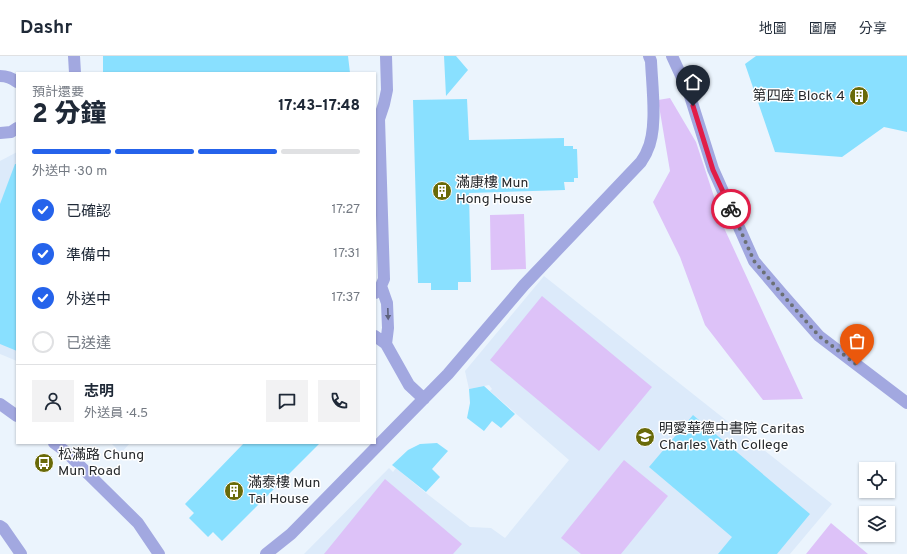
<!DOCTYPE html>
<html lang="zh-TW">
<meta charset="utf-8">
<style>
:root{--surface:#fff;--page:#f2f2f3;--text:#1f2937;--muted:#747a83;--line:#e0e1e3;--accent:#2563eb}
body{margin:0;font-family:Overpass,"Noto Sans TC",sans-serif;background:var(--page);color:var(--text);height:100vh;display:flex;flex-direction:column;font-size:15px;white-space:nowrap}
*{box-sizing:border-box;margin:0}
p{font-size:13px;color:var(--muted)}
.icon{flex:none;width:22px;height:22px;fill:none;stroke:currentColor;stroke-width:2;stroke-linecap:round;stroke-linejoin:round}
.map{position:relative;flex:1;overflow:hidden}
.drawer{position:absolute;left:16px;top:16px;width:360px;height:372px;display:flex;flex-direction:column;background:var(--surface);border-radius:0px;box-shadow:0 1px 3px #0004}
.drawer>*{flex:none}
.tools{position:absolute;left:859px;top:406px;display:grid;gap:8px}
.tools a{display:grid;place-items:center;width:36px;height:36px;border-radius:0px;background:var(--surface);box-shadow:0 1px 3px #0004;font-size:20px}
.pin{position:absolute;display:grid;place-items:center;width:34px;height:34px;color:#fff;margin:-41px -17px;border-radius:50% 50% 50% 0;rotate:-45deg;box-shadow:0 0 4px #0007}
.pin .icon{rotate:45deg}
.courier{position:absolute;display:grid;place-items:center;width:40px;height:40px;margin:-20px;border:3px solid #e11d48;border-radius:50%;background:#fff;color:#222;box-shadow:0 1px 5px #0007}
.head em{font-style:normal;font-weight:800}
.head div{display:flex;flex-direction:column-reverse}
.head{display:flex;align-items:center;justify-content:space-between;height:68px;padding:0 16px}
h1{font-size:26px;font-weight:800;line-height:30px}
.bar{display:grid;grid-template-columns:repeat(4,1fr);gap:6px 4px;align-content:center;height:48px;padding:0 16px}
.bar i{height:5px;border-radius:3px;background:var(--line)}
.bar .active{background:var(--accent)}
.bar p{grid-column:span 4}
.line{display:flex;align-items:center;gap:10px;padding:0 16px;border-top:1px solid var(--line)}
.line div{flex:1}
.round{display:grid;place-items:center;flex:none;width:42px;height:42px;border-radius:0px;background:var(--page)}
ol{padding:0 16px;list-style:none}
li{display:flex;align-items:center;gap:12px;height:44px}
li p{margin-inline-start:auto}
li .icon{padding:4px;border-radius:50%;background:var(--accent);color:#fff;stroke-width:4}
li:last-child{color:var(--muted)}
li i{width:22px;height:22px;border:2px solid var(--line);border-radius:50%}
header{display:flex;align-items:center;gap:24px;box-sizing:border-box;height:56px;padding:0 20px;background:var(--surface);border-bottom:1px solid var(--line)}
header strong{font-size:19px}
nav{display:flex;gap:22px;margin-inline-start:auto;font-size:14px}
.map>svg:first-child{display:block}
.built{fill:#dceafa}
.green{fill:#ddc2f8}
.building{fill:#89e0ff}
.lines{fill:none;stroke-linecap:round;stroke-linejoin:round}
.minor{stroke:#a2a8e0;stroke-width:12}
.oneway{fill:#5e627d}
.done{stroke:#6b7075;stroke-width:4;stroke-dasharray:0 7.2}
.route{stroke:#e11d48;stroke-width:5}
.labels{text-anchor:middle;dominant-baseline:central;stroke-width:3;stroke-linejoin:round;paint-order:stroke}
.poi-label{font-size:14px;fill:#26292c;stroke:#fff;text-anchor:start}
</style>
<header>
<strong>Dashr</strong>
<nav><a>地圖</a><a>圖層</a><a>分享</a></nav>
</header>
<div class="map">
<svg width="907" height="498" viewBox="0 0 907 498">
<rect width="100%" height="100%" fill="#ebf4fd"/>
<!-- built -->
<path class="built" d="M 17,96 L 17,305 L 0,298 L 0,105 Z
M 544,220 L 832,448 L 790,498 L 304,498 L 389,412 L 393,416 L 396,412 L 426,437 L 470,471 L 491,472 L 505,482 L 569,404 L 490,335 L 492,333 L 489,329 L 469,333 L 465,315 Z
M 111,387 L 130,387 L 121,397 Z"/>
<!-- green -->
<path class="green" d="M 670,42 L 696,86 L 725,174 L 803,343 L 763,344 L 705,269 L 680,201 L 653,146 L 670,115 L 658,44 Z
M 524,158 L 526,213 L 491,214 L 490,159 Z
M 542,240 L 652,331 L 599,395 L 490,304 Z
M 624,404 L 668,440 L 621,498 L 581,498 L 561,482 Z
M 385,423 L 462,488 L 453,498 L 324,498 Z
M 831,467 L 868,498 L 806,498 Z"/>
<!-- building -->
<path class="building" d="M 103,0 L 348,0 L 350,17 L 103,17 Z
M 444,0 L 456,0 L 468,14 L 446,40 Z
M 756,0 L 907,0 L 907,76 L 884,71 L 842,101 L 775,96 L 745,8 Z
M 467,43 L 469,84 L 564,82 L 564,90 L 573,90 L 573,93 L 577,93 L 578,122 L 574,122 L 574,126 L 564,126 L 565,134 L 469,137 L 471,226 L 458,226 L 458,234 L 431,234 L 431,227 L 418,227 L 413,44 Z
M 15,108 L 17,108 L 17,295 L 0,288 L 0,148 Z
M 484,330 L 515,358 L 501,372 L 492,365 L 484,375 L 467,362 L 470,347 L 469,333 Z
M 693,359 L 810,458 L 777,498 L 718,498 L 732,481 L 649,411 Z
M 244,387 L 320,387 L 222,485 L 213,476 L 208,481 L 189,462 L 194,457 L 185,448 Z
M 437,387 L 448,395 L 432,413 L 440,421 L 426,436 L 392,409 L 408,394 L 420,388 Z"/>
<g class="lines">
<!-- minor -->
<path class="minor" d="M 74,0 L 75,17
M 672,0 L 689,37 L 713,113 L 754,205 L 782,238 L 819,280 L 907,347
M 0,20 C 6,20 12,22 17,26
M 0,77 L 11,76 L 17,72
M 381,230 L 387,247 L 388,272 L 386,288
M 375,237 L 381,230 L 384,223 L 379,63 L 384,48 L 387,34 L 386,0
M 375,280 L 386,288 L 409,329 L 424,343
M 0,348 L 17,360
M 54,387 L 65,395 L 138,467 L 159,498
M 0,470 L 3,472 L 21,498
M 266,498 L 291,478 L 448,318 L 524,229 L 641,106 C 643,102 646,99 647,95 C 658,74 652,30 651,5 L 649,0"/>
</g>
<!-- one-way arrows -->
<defs><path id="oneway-solid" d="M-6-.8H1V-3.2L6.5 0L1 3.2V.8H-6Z"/></defs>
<use class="oneway" href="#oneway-solid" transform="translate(388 258) rotate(88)"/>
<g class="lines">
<!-- done -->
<path class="done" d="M 731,153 L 754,205 L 782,238 L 819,280 L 857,309"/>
<!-- route -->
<path class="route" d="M 693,50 L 713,114 L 731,153"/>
</g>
<!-- icons -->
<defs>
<symbol id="building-disc" viewBox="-11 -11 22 22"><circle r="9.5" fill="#696a08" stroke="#fff"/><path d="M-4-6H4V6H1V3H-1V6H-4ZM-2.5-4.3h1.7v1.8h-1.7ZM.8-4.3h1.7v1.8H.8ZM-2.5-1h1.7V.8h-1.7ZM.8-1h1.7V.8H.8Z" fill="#fff"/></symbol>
<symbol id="school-disc" viewBox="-11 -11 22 22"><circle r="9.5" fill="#696a08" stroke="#fff"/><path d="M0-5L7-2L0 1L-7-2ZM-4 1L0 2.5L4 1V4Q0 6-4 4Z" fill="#fff"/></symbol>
<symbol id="bus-disc" viewBox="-11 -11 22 22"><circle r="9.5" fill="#696a08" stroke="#fff"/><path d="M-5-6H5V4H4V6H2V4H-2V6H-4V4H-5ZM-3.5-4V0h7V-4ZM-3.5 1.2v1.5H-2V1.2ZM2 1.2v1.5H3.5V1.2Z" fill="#fff"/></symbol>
</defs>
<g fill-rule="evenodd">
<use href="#building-disc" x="848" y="29" width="22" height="22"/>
<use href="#building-disc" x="431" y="124" width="22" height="22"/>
<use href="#school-disc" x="634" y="370" width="22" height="22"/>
<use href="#bus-disc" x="33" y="396" width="22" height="22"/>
<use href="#building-disc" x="223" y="424" width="22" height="22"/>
</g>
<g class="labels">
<!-- poi labels -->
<g class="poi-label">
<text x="845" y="40" text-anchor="end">第四座 Block 4</text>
<text x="456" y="127">滿康樓 Mun<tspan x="456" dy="16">Hong House</tspan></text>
<text x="659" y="373">明愛華德中書院 Caritas<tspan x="659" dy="16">Charles Vath College</tspan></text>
<text x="58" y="399">松滿路 Chung<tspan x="58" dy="16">Mun Road</tspan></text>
<text x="248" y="427">滿泰樓 Mun<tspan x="248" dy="16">Tai House</tspan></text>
</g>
</g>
</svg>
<div class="tools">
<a><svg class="icon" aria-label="locate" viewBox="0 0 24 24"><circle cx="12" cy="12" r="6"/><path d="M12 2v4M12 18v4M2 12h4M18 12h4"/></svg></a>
<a><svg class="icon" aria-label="layers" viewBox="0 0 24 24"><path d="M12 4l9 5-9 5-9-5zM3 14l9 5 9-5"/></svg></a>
</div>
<div class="pin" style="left:857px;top:309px;background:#ea580c"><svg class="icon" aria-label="bag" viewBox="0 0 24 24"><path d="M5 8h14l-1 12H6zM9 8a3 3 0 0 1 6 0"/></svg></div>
<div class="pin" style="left:693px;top:50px;background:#1f2937"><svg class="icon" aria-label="home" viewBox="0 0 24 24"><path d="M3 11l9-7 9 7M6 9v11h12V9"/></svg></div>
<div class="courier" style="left:731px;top:153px"><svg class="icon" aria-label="bike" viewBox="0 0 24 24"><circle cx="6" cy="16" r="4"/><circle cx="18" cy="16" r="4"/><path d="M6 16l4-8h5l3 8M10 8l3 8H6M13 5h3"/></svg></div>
<section class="drawer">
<div class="head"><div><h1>2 分鐘</h1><p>預計還要</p></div><em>17:43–17:48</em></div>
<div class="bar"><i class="active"></i><i class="active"></i><i class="active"></i><i></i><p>外送中 · 30 m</p></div>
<ol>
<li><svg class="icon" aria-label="check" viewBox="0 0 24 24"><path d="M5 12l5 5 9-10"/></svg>已確認<p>17:27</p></li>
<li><svg class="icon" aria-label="check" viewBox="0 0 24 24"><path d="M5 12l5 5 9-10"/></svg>準備中<p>17:31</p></li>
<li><svg class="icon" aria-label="check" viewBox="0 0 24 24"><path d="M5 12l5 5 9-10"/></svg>外送中<p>17:37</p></li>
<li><i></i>已送達</li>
</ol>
<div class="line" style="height:72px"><a class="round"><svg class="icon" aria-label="person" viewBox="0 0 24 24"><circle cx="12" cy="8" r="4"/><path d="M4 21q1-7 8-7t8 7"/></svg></a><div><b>志明</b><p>外送員 · 4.5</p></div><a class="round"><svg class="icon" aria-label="chat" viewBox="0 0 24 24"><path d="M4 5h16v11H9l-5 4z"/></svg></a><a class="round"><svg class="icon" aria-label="phone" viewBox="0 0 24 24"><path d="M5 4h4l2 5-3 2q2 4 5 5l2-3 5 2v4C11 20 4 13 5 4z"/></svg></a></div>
</section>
</div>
